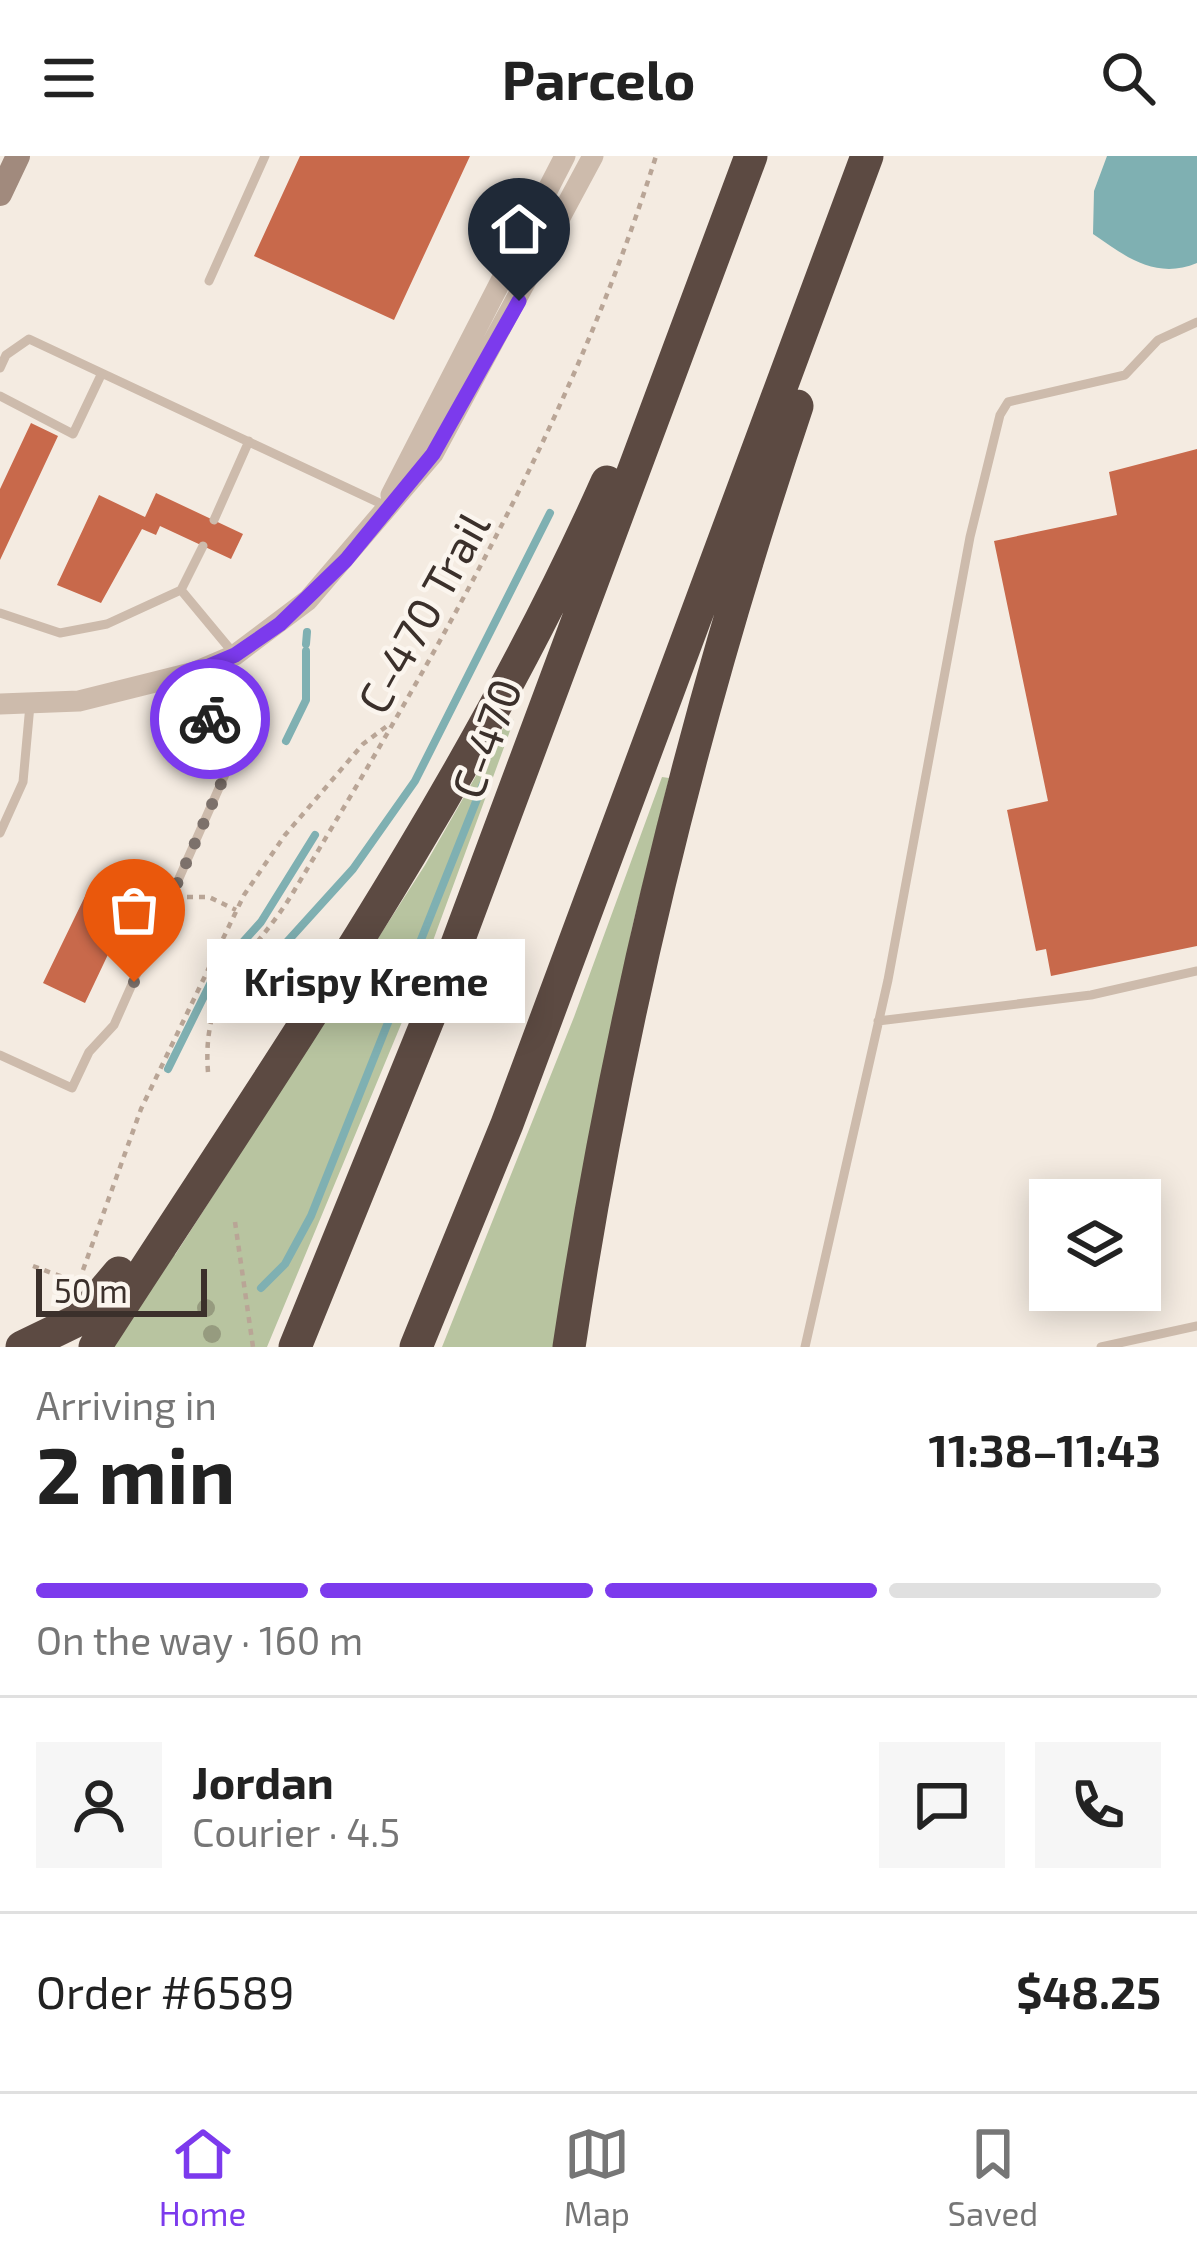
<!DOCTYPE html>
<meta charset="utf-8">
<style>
:root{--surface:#fff;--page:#f6f6f6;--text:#222;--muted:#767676;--line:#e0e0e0;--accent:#7c3aed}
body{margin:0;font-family:"Exo 2",sans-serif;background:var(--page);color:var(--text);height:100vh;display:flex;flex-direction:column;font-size:45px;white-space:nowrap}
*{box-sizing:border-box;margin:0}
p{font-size:39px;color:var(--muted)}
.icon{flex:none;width:66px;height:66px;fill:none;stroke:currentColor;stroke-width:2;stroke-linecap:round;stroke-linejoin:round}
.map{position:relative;height:1191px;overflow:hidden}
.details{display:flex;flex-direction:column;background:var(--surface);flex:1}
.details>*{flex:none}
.buttons{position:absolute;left:1029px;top:1023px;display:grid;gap:24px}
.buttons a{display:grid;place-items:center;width:132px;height:132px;border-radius:0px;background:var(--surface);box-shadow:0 6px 30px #0003;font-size:60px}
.scale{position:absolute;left:36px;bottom:30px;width:171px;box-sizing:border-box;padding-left:12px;border:6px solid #3b302b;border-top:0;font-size:33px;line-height:42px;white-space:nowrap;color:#3b302b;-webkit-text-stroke:9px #fbf5ee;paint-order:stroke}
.pin{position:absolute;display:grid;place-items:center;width:102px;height:102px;color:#fff;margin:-123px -51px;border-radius:50% 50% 50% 0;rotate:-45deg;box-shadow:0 0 12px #0007}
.pin .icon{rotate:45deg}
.courier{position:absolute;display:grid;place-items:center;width:120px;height:120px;margin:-60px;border:9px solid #7c3aed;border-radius:50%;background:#fff;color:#222;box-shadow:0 3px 15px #0007}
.bubble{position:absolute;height:84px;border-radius:0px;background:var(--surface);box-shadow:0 6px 30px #0003;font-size:39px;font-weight:700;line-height:84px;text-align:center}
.overview em{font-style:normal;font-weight:700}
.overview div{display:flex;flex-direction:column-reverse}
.overview{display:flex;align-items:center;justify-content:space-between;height:204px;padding:0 36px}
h1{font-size:78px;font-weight:700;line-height:90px}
.bar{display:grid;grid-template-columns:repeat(4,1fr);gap:18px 12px;align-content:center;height:144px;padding:0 36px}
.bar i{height:15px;border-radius:9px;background:var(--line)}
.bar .current{background:var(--accent)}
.bar p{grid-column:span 4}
.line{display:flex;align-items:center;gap:30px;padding:0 36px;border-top:3px solid var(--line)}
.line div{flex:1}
.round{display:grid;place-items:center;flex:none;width:126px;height:126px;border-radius:0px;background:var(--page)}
header{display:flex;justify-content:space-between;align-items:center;height:156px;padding:0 36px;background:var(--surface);font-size:54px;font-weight:700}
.tab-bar{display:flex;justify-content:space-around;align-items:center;height:168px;border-top:3px solid var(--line);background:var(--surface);font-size:33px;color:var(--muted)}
.tab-bar a{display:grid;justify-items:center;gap:6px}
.tab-bar .current{color:var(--accent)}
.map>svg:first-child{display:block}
.green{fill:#b8c4a0}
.water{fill:#7fb0b2}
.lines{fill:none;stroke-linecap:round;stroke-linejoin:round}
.stream{stroke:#7fb0b2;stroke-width:8}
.building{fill:#c8694b}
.path{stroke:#b9a596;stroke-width:4.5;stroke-dasharray:6 6;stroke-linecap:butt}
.service{stroke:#cdbbac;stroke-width:9}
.tertiary{stroke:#cdbbac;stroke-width:21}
.secondary{stroke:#a18a7d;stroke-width:24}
.motorway{stroke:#5c4a42;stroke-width:33}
.tree{fill:#969b7f}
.done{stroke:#7c716b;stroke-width:12;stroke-dasharray:0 21.6}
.route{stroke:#7c3aed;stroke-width:15}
.labels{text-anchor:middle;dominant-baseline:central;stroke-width:9;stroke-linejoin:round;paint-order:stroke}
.street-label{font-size:45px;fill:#3b302b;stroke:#fbf5ee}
</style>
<header><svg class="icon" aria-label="menu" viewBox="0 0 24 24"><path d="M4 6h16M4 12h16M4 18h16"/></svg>Parcelo<svg class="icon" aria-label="search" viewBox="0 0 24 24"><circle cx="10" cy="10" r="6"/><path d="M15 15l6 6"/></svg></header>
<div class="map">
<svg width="1197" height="1191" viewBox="0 0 1197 1191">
<rect width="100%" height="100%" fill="#f4ebe1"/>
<!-- green -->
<path class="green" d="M 509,562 L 514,564 L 412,842 L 267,1191 L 110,1191 L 170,1097 L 175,1099 L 425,709 Z
M 662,621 L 669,622 L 632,772 L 553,1191 L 442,1191 L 574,861 Z"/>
<!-- water -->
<path class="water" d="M 1107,0 L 1197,0 L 1197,107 C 1156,124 1126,101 1093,78 L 1094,35 Z"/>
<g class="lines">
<!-- stream -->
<path class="stream" d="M 306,488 L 307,476
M 286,585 L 306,544 L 306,495
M 227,852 L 353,713 L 415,625 L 550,357
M 168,913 L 216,816 L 261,766 L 315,679
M 261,1132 L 285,1108 L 311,1060 L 483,628"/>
</g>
<!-- building -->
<path class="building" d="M 300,0 L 470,0 L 394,164 L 254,100 Z
M 31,267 L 58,280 L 0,404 L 0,333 Z
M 1197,293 L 1197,790 L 1051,820 L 1046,793 L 1036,795 L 1007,654 L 1048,645 L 994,385 L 1117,359 L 1109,316 Z
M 156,337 L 243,378 L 231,403 L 160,370 L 156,379 L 142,373 L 101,447 L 57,429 L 99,339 L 145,361 Z
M 90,730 L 131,750 L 85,847 L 43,827 Z"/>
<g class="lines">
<!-- path -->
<path class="path" d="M 187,741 L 209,741 L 236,754
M 208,916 C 201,826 253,804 294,735 C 436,498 573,265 656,0
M 235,1066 L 253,1191
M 33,1110 L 76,1126
M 83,1114 L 141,953 L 244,739 L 285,679 L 363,588 L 391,567"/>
<!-- service -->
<path class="service" d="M 209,125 L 265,0
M 0,212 L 6,199 L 29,183 L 386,350
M 0,240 L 73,278 L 101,219
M 214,364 L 249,285
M 181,434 L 235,499
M 0,457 L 60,477 L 107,468 L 181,434 L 203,390
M 0,677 L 23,626 L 30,549
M 878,865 L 1091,839 L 1197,815
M 0,899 L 72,932 L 89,896 L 114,869 L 227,614 L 195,516
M 805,1191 L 888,824 L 970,381 L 1000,259 L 1008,246 L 1125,219 L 1158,184 L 1197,166
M 1101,1191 L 1197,1170"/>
<!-- tertiary -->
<path class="tertiary" d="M 391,339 L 565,0
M 0,548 L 79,545 L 195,516 L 235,499 L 308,444 L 433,298 L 593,0"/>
<!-- secondary -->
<path class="secondary" d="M 0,38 L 18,0"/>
<!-- motorway -->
<path class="motorway" d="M 22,1191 L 80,1163 L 119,1117
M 95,1191 C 277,909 470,633 607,326
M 295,1191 L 438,839 L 751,0
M 416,1191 L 507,968 L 867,0
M 569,1191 C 617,871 694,556 797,250"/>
</g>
<!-- trees -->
<g class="tree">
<circle cx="206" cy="1152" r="9"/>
<circle cx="212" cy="1178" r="9"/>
</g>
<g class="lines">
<!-- done -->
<path class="done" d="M 134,826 L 227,614 L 210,563"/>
<!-- route -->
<path class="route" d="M 210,563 L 195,516 L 235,499 L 280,468 L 346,404 L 433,298 L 519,145"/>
</g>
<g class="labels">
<!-- street labels -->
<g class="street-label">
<text transform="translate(422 456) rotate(-61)">C-470 Trail</text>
<text transform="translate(485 582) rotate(-70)">C-470</text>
</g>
</g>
</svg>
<div class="buttons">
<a><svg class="icon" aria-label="layers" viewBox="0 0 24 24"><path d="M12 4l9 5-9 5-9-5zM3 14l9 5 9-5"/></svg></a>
</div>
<div class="scale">50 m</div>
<div class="pin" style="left:134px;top:826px;background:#ea580c"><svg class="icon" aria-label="bag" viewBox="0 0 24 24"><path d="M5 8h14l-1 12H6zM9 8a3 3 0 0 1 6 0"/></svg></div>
<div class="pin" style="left:519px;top:145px;background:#1f2937"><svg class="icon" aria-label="home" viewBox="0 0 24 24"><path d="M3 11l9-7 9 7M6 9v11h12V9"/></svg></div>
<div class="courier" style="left:210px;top:563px"><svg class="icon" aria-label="bike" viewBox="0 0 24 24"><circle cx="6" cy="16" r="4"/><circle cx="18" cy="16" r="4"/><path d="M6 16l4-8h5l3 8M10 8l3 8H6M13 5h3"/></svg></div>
<div class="bubble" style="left:207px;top:783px;width:318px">Krispy Kreme</div>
</div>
<section class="details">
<div class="overview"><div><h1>2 min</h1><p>Arriving in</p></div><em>11:38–11:43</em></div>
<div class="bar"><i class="current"></i><i class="current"></i><i class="current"></i><i></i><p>On the way · 160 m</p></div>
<div class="line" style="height:216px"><a class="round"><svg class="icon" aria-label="person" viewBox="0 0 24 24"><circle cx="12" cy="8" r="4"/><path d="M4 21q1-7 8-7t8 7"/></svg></a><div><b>Jordan</b><p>Courier · 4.5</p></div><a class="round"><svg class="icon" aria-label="chat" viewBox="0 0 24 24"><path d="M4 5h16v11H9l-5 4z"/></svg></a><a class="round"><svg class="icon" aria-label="phone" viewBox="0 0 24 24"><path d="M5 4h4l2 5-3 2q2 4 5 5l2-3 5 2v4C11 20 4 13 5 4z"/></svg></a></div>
<div class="line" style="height:156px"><div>Order #6589</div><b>$48.25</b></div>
</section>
<nav class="tab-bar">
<a class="current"><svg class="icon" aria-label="home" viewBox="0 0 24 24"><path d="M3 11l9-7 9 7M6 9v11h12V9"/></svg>Home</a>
<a><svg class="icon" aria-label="map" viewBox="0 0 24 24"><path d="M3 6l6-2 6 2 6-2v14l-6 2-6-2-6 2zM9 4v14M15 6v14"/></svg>Map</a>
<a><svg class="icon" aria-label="saved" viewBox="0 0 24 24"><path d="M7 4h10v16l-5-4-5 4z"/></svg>Saved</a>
</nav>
